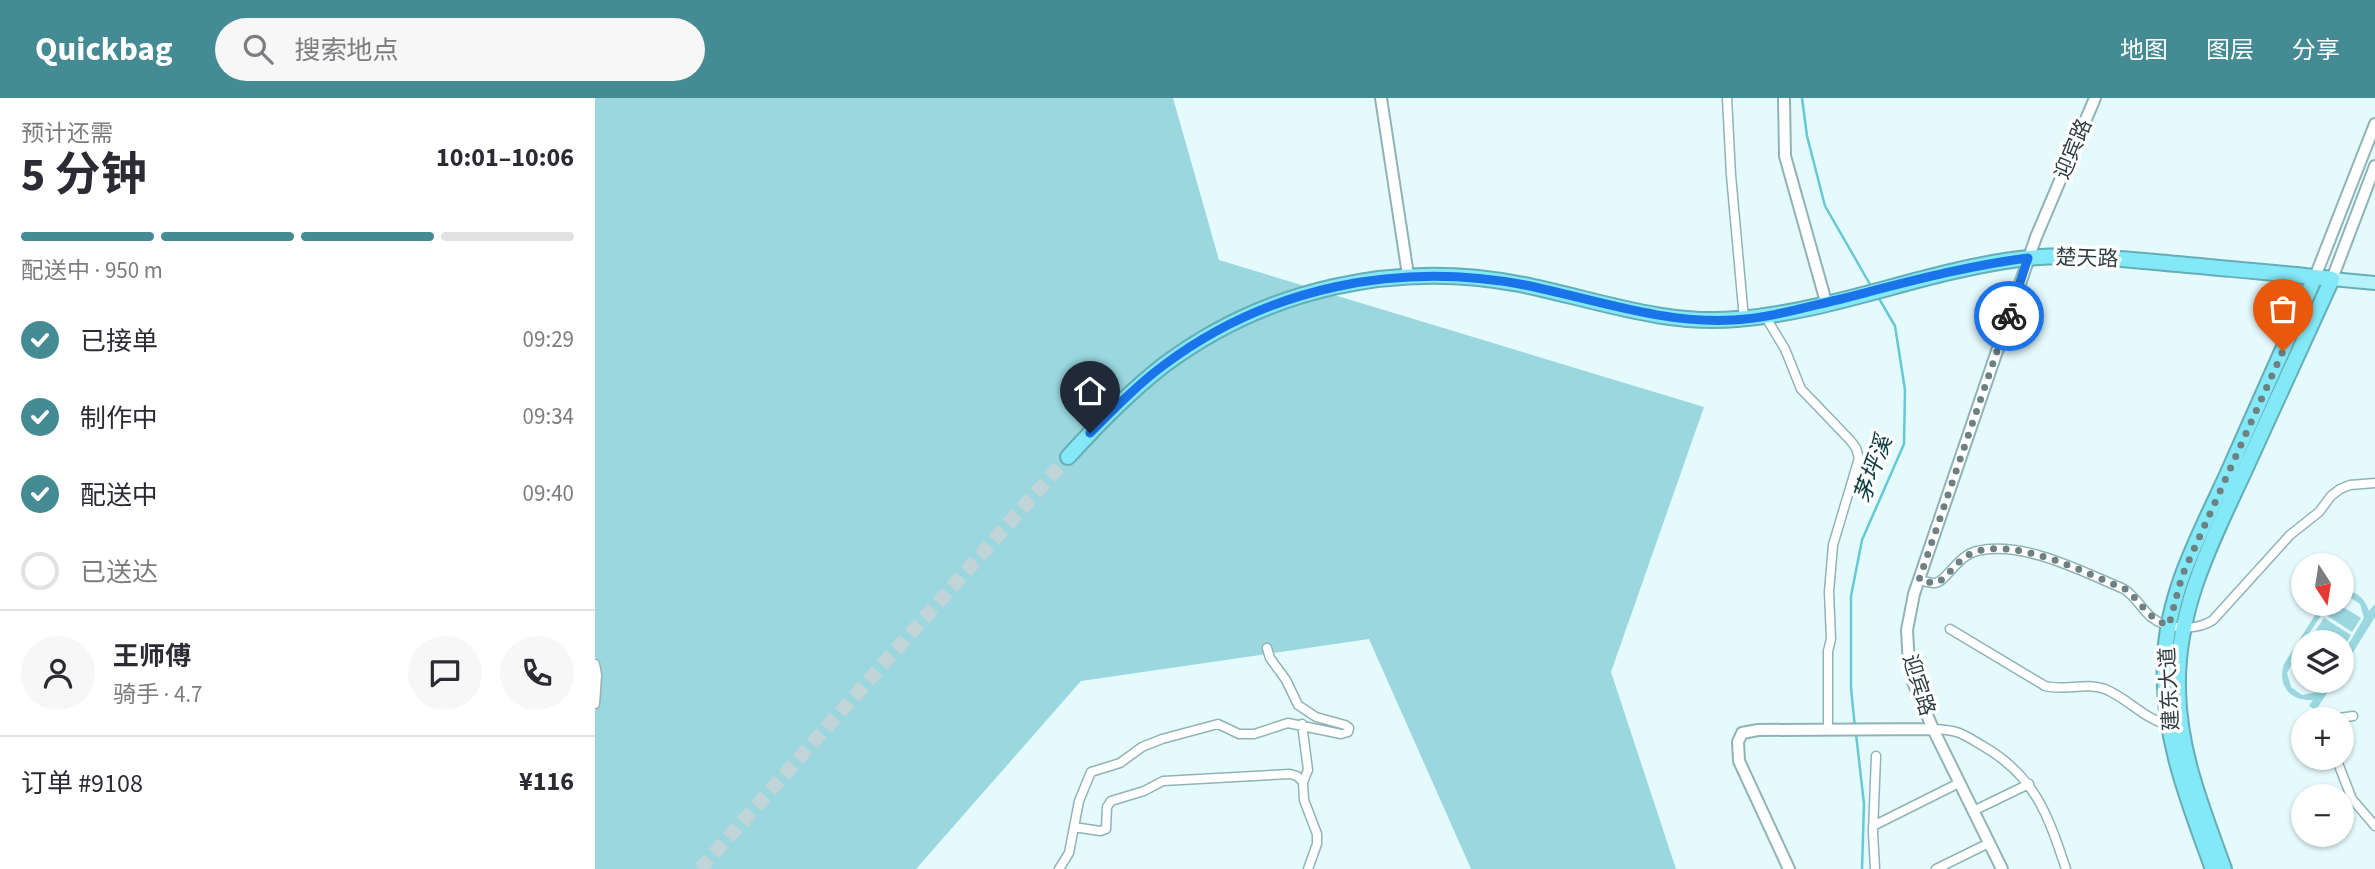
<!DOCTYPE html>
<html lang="zh">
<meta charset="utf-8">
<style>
:root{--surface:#fff;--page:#f7f7f7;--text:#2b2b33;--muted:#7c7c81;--line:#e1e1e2;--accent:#458b94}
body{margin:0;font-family:"Source Sans 3","Noto Sans SC",sans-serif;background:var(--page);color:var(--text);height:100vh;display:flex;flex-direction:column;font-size:26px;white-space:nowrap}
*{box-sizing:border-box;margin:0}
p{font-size:23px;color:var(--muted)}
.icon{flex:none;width:38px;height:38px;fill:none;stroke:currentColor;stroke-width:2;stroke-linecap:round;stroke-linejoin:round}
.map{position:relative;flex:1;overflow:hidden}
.details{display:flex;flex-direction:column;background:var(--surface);width:595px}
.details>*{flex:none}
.needle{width:46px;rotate:168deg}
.controls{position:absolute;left:1696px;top:455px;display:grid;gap:14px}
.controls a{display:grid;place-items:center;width:63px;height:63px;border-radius:50%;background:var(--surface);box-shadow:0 2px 5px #0004;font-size:35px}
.pin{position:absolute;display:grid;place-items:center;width:60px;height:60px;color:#fff;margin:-72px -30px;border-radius:50% 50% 50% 0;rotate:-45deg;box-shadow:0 0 7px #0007}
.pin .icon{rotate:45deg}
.courier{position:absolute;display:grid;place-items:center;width:70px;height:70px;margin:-35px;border:5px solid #1a73e8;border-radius:50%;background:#fff;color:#222;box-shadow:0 2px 9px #0007}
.headline em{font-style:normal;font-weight:700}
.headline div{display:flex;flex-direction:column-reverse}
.headline{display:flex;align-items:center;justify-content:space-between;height:119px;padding:0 21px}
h1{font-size:46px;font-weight:700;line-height:52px}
.bar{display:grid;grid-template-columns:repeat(4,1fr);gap:10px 7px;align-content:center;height:84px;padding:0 21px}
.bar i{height:9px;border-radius:5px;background:var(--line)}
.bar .selected{background:var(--accent)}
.bar p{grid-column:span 4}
.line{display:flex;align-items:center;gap:18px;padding:0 21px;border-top:2px solid var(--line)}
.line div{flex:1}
.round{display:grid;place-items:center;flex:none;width:74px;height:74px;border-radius:37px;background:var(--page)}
ol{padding:0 21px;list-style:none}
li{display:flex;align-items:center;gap:21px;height:77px}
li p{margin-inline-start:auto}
li .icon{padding:7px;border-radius:50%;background:var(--accent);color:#fff;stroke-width:4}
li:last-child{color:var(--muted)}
li i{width:38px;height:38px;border:4px solid var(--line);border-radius:50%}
header{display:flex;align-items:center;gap:42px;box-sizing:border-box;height:98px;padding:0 35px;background:var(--accent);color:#fff}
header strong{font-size:33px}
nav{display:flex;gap:38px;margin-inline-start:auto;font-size:24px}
.search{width:490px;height:63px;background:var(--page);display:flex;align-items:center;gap:18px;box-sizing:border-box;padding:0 24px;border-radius:38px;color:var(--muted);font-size:26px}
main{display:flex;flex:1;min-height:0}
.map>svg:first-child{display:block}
.green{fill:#9ad7df}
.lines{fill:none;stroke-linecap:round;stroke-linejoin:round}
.stream{stroke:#65c9d6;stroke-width:2.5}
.highway-tunnel{stroke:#c1d4d7;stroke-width:14;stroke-dasharray:14 7;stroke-linecap:butt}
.street-casing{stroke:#90b3b7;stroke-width:11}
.secondary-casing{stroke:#90b3b7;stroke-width:14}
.primary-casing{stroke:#66adb7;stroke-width:16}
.highway-casing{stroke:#66adb7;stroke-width:18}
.street{stroke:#fff;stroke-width:8}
.secondary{stroke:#fff;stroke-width:10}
.primary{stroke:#b5f2fa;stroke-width:12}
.highway{stroke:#84e9f7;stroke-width:14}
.done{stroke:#6f8082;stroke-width:7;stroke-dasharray:0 12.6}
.route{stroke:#1a73e8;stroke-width:9}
.labels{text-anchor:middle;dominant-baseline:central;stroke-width:7;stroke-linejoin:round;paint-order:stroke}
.street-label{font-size:21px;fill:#2f3e40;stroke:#fff}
.water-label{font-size:23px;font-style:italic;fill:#08393f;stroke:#fff}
</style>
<header>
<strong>Quickbag</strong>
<div class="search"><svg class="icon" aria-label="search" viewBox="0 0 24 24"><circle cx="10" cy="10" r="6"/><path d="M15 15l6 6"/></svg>搜索地点</div>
<nav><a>地图</a><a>图层</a><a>分享</a></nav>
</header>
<main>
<section class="details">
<div class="headline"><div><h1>5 分钟</h1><p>预计还需</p></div><em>10:01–10:06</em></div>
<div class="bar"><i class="selected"></i><i class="selected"></i><i class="selected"></i><i></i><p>配送中 · 950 m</p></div>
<ol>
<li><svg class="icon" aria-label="check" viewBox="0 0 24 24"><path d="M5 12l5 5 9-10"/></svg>已接单<p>09:29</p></li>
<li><svg class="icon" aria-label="check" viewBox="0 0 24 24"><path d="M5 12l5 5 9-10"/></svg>制作中<p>09:34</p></li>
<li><svg class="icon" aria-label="check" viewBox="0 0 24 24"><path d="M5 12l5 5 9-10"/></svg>配送中<p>09:40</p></li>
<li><i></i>已送达</li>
</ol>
<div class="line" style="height:126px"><a class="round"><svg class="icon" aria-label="person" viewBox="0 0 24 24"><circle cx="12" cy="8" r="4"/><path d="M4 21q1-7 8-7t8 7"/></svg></a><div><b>王师傅</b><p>骑手 · 4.7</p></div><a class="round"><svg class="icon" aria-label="chat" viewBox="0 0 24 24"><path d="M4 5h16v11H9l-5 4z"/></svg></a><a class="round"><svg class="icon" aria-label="phone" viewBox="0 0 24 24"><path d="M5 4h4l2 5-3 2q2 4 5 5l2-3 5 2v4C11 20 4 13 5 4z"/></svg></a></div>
<div class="line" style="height:91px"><div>订单 #9108</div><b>¥116</b></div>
</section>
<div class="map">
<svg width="1780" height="771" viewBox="0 0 1780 771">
<rect width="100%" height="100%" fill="#e5fafd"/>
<!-- green -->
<path class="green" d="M 0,0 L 578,0 L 624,162 L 1109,309 L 1016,574 L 1081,771 L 876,771 L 774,541 L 486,583 L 321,771 L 0,771 Z
M 1747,492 C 1762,493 1769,499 1774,513 L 1780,506 L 1780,519 L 1747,572 L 1747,557 L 1769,520 L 1765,506 L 1753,498 L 1747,498 Z
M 1727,506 L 1734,506 L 1708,544 L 1692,575 L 1696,589 L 1707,597 L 1722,594 L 1731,583 L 1740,583 L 1721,612 L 1714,608 L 1718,602 C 1695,603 1682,588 1689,566 Z
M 1738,506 L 1743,506 L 1766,520 L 1757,534 L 1731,517 Z
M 1729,520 L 1756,537 L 1747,552 L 1746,544 L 1713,544 Z"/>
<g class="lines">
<!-- stream -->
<path class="stream" d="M 1207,0 L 1212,38 L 1230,108 L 1276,188
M 1260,630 L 1256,590 L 1256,498 L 1267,442 L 1309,346 L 1310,292 L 1300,228 L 1282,197
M 1261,636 L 1269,706 L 1267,771"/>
<!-- highway-tunnel -->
<path class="highway-tunnel" d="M 105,771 L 473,359"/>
<defs>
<path id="street" d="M 1132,0 L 1136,77 L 1149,221
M 1170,218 L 1190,251 L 1206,291 L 1255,342 L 1261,350 L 1264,360 L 1238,447 L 1234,494 L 1236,541 L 1233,553 L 1233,632
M 1324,482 C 1329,483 1335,485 1340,485 C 1351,484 1363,457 1382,453 C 1428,442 1488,474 1529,491 C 1541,499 1546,510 1556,519 C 1572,532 1602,533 1618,522 L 1695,437 L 1724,414 L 1736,398 L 1745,391 L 1755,387 L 1780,385
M 1355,531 L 1450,588 C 1470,593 1491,584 1510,591 C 1534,601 1550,622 1576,628
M 0,566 L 2,577 L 0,606
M 1738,621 L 1758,618
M 707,626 L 713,672 L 708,684 L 709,702 L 722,736 L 722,746 L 713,771
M 1338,631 C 1364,632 1366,635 1388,648 C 1440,678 1453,717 1471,771
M 1741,660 L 1757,701 L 1780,728
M 1378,713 L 1434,686
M 1278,728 L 1364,685
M 479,729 L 505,733 L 511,731 L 512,709 L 516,703 L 549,693 L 568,683 L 695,676 L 702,678 L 708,684
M 464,771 L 474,755 L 484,703 L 496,674 L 525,665 L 547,649 L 567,641 L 623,626 L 644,636 L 659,636 L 693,625 L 746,636 L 753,634 L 754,630 L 750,627 L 721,619 L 703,607 L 691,582 L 675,560 L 672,550
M 1280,771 L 1278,734 L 1281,658
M 1341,771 L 1394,745"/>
<path id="secondary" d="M 786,0 L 813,177
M 1189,0 L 1190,58 L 1231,204
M 1720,179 L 1780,26
M 1737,181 L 1780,68
M 1194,771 L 1144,663 L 1143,644 L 1147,635 L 1163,632 L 1338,631
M 1407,771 L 1338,631 L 1318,584 L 1314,567 L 1312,532 L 1319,496 L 1441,139 L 1500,0"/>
<path id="primary" d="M 1737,181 L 1780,185"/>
<path id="highway" d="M 473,359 C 503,326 534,294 569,267 C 671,191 800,162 924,186 C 996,200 1068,228 1142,221 C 1233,214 1320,177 1410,163 C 1468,153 1525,161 1583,166 C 1634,171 1686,175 1737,181 C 1709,242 1681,304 1653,365 C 1619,440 1581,507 1583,592 C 1584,655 1608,712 1629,771
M 1618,771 C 1593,703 1566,636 1570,561 C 1572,495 1605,436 1632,377 C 1661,311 1691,245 1720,179"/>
</defs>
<!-- street casing -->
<use href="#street" class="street-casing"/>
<!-- secondary casing -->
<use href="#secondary" class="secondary-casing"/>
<!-- primary casing -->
<use href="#primary" class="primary-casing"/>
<!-- highway casing -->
<use href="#highway" class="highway-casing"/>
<!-- street -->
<use href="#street" class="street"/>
<!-- secondary -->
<use href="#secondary" class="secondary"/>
<!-- primary -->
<use href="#primary" class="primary"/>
<!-- highway -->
<use href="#highway" class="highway"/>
</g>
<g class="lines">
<!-- done -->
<path class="done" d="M 1414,218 L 1324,482 C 1329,483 1336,485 1340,485 C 1351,484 1363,457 1383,453 C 1428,442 1488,474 1530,491 C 1545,502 1554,523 1574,527 L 1587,478 L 1688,253"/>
<!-- route -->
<path class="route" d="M 495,335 C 519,311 542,287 569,267 C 673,189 803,163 930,187 C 999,201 1067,226 1138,222 C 1174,220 1208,210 1242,202 C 1305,186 1369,168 1433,160 L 1414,218"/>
</g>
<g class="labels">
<!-- street labels -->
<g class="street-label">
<text transform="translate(1478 51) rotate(-67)">迎宾路</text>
<text transform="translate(1492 160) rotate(2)">楚天路</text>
<text transform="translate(1324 587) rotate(73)">迎宾路</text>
<text transform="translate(1574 591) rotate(-93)">建东大道</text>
</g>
<!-- water labels -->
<g class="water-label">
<text transform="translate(1278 371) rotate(-70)">茅坪溪</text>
</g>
</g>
</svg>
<div class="controls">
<a><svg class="needle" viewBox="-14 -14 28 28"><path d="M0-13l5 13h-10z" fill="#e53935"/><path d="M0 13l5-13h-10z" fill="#7c7c81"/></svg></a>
<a><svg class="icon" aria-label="layers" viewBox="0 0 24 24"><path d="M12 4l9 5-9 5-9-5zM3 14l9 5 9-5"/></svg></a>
<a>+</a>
<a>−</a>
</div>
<div class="pin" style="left:1688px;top:253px;background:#ea580c"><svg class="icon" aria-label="bag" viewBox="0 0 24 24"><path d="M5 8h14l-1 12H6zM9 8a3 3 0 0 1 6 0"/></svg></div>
<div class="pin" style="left:495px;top:335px;background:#1f2937"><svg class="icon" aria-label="home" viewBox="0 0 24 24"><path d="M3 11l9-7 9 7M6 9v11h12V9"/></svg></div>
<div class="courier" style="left:1414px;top:218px"><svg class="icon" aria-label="bike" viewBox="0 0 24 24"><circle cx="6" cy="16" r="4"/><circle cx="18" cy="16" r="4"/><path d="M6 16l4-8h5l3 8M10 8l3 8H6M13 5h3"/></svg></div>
</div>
</main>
